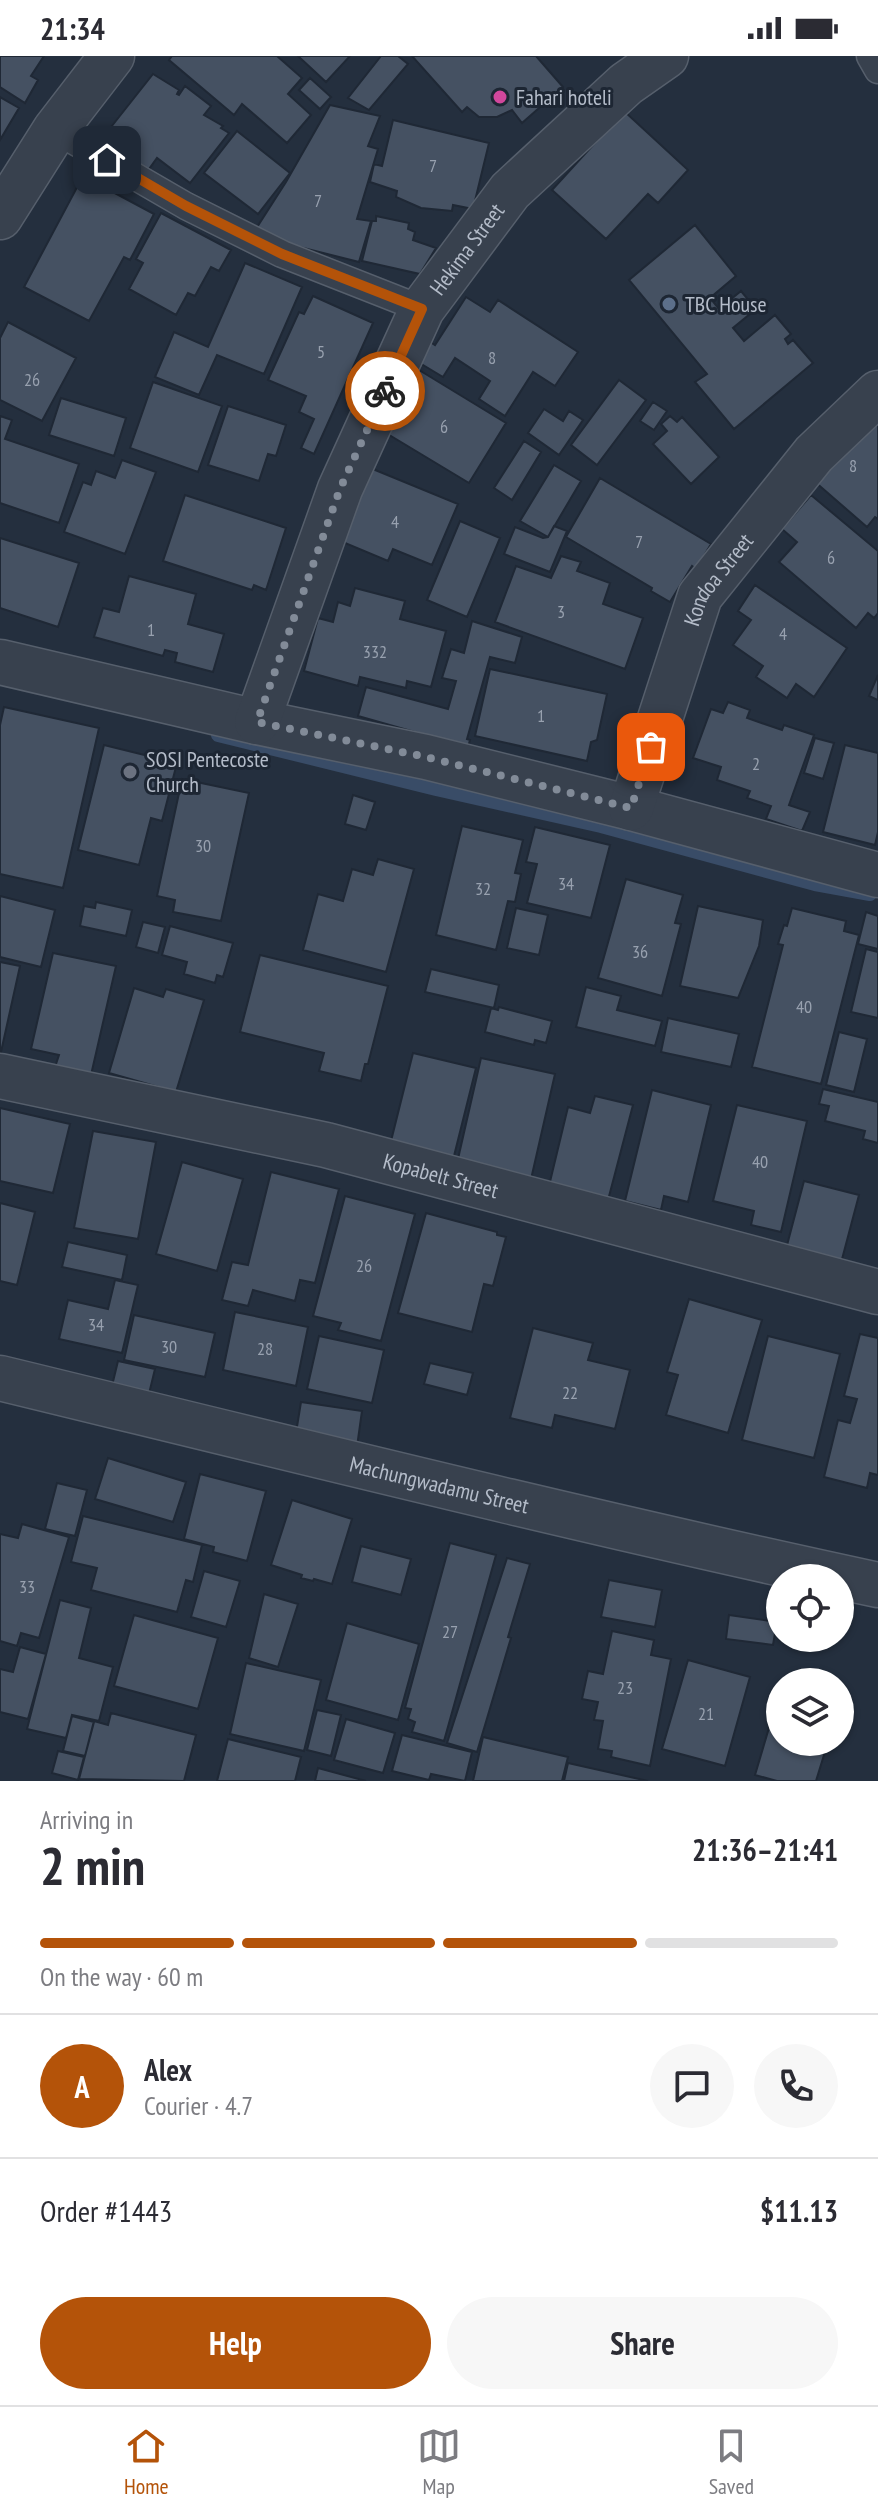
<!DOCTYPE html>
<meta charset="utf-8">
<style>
:root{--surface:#fff;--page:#f7f7f7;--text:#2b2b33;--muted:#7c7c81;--line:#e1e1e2;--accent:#b45309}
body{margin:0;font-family:"PT Sans Narrow",sans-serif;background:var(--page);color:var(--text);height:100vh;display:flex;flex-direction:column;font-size:30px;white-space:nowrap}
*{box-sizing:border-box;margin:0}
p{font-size:26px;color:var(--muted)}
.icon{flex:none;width:44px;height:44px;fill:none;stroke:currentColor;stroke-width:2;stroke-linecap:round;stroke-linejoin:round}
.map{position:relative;height:1725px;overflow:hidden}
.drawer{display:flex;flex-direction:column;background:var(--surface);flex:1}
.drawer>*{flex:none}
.buttons{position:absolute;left:766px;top:1508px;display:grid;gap:16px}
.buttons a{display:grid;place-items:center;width:88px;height:88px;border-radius:50%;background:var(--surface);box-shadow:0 2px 6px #0004;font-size:40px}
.pin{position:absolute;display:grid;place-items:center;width:68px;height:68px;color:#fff;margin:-34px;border-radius:16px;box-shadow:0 4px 12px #0006}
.courier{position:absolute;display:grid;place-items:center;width:80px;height:80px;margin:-40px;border:6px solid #b45309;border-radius:50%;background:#fff;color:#222;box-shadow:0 2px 10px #0007}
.head em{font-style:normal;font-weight:700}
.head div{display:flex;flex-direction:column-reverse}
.head{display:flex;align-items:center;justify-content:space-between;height:136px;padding:0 40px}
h1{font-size:52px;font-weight:700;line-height:60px}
.bar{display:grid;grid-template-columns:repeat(4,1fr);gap:12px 8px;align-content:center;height:96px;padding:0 40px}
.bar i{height:10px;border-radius:6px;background:var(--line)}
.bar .current{background:var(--accent)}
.bar p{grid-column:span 4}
.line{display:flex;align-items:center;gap:20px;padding:0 40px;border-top:2px solid var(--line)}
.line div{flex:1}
.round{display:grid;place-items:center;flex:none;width:84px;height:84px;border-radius:42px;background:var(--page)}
.button{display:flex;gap:16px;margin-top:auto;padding:16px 40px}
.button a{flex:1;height:92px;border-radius:48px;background:var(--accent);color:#fff;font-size:32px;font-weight:700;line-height:92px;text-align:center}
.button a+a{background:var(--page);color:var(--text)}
.status{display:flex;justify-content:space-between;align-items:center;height:56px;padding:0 40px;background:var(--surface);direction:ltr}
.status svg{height:22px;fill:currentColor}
.tab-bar{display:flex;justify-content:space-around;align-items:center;height:112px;border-top:2px solid var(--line);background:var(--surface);font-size:22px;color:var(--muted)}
.tab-bar a{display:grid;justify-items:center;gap:4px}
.tab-bar .current{color:var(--accent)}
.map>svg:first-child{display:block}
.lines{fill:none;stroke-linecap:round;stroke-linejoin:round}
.stream{stroke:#394c67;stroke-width:14}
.building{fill:#455162;stroke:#1f2835;stroke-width:2}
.service-casing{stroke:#565f6c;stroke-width:29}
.minor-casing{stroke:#565f6c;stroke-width:47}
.service{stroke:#38414e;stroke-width:26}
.minor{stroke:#38414e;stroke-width:44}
.done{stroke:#828b98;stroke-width:8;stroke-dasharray:0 14.4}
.route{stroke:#b45309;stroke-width:10}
.hotel-dot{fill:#d1479c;stroke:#1d2633;stroke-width:3}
.service-dot{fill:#5c6f8a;stroke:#1d2633;stroke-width:3}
.worship-dot{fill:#6b7280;stroke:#1d2633;stroke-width:3}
.labels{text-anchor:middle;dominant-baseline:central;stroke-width:6;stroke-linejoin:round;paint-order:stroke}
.number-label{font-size:18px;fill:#98a1af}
.poi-label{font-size:22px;fill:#b4bcc9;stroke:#1d2633;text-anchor:start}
.street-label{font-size:22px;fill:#b4bcc9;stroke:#1d2633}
</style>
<div class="status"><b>21:34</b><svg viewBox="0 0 49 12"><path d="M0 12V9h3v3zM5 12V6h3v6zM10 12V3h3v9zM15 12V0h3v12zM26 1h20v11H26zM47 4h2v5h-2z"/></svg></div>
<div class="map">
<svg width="878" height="1725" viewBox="0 0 878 1725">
<rect width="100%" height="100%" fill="#242f3e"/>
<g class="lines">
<!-- stream -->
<path class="stream" d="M 218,679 L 436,733 L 601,770 L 815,828 L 870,838"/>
</g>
<!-- building -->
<path class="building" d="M 0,0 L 44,0 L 31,20 L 38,24 L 25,47 L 0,31 Z
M 172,0 L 277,0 L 302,22 L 288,38 L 311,59 L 287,87 L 242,48 L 234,59 L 169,4 Z
M 298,0 L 350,0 L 326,26 Z
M 381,0 L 398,0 L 408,8 L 369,54 L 348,42 Z
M 412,0 L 536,0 L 563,31 L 522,67 L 512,54 L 497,61 L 479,61 L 467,51 L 462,56 Z
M 153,18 L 179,34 L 177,38 L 179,39 L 185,30 L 211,50 L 204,59 L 223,70 L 221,72 L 229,77 L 190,127 L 157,102 L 144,120 L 100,85 Z
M 310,22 L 331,41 L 320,53 L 299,34 Z
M 0,41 L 19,52 L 0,84 Z
M 330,49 L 380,60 L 368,90 L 378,93 L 357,163 L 371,165 L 359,206 L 252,179 L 286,126 Z
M 624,55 L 688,114 L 658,147 L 648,138 L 606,183 L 552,134 Z
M 393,64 L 489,87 L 473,153 L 453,149 L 452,155 L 421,152 L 396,141 L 397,135 L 370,126 L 374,108 L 382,110 Z
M 237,75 L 290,117 L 258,158 L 204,117 Z
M 83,120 L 154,158 L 130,204 L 124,201 L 89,265 L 24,231 Z
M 161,157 L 231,194 L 219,215 L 211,211 L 195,240 L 188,237 L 176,259 L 129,233 L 143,207 L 136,203 Z
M 376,160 L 409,167 L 408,173 L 415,176 L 413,184 L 436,192 L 420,218 L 362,205 L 372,165 L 376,165 Z
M 695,169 L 736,220 L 710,242 L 719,253 L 741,235 L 756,253 L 733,272 L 744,285 L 775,259 L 791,278 L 785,283 L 788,288 L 793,284 L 813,307 L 734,373 L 695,326 L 707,318 L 629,224 Z
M 245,207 L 302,231 L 264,318 L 217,299 L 199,339 L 155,321 L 174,276 L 208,291 Z
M 313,240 L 373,267 L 314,398 L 301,392 L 314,363 L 299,356 L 306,340 L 268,324 L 299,256 L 304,258 Z
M 466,241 L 490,256 L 498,244 L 578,296 L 555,330 L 533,316 L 505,360 L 479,343 L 490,325 L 455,302 L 443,321 L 408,300 L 421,280 L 435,289 Z
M 8,266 L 76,302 L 42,365 L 0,344 L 0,282 Z
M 419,314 L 506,367 L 469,427 L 381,374 Z
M 619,324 L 646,344 L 597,409 L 571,389 Z
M 153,326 L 222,350 L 198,416 L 130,392 Z
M 61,342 L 126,362 L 114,400 L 49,379 Z
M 653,346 L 667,355 L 654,374 L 640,365 Z
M 228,350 L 286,369 L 276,400 L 268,398 L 259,425 L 208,409 Z
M 544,353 L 563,365 L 569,355 L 583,364 L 559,399 L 528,377 Z
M 878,355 L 878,463 L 875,461 L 867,471 L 814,425 Z
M 0,360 L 12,364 L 5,383 L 79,408 L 59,467 L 0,447 Z
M 670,360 L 677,366 L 682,361 L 719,401 L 691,428 L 653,388 L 667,375 L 661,368 Z
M 524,385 L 541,396 L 512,444 L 494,432 Z
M 122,404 L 156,416 L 125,498 L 64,476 L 83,426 L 91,429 L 96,415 L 115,422 Z
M 363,409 L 458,448 L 432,509 L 393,493 L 388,505 L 333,482 Z
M 554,409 L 581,425 L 548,481 L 520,465 Z
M 600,422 L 711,488 L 696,513 L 692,510 L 670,546 L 651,535 L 652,532 L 566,481 Z
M 185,439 L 286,472 L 266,534 L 254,529 L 252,534 L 163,505 Z
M 811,439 L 878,495 L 878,557 L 874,562 L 868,557 L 856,572 L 779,506 L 797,486 L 782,473 Z
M 460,465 L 500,482 L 467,561 L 427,544 Z
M 554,470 L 567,475 L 550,516 L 504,498 L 515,471 L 543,482 L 548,481 Z
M 0,482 L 79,507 L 58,571 L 0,552 Z
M 561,500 L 581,506 L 577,515 L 610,527 L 603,548 L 643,562 L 625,613 L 495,566 L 516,510 L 551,522 Z
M 129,520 L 196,538 L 188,568 L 224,578 L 213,616 L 175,606 L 177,597 L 165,594 L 163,600 L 94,581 L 103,552 L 119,556 Z
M 755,529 L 847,592 L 814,641 L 796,628 L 787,642 L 756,621 L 763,610 L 733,589 L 751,564 L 738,555 Z
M 355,532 L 405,545 L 400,563 L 446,575 L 431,631 L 407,625 L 406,632 L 360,621 L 358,630 L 304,615 L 318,562 L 333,566 L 338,546 L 350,550 Z
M 472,565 L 522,581 L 515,607 L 490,601 L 467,683 L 470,684 L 465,702 L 439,683 L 358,660 L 366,631 L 448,653 L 456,625 L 442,622 L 451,593 L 464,597 Z
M 490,613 L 607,638 L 597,684 L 591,686 L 587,705 L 475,680 Z
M 878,619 L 878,644 L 869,640 Z
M 728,646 L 750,654 L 747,662 L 782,674 L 784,669 L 814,679 L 789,749 L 810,756 L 802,775 L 766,763 L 771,750 L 747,742 L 750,735 L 717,724 L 721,711 L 693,702 L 711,653 L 723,657 Z
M 4,651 L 99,672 L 63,832 L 0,818 L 0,669 Z
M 815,682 L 834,687 L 823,723 L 804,717 Z
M 104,689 L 177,707 L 162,765 L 151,762 L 139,809 L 78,794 Z
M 845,689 L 878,697 L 878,776 L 875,789 L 823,776 Z
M 182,723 L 249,737 L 221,865 L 173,856 L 175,844 L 157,840 Z
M 353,739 L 375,746 L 366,774 L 345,768 Z
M 462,770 L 523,784 L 515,817 L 521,818 L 515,846 L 508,845 L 496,894 L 436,879 Z
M 535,771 L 610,789 L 591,862 L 527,847 L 537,808 L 526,806 Z
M 378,803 L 414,813 L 386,916 L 303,894 L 318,838 L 343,845 L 352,813 L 373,819 Z
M 626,823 L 683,839 L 675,867 L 681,868 L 662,940 L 598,922 Z
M 0,840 L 55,854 L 41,911 L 0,901 Z
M 96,846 L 132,854 L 126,880 L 80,870 L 84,850 L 95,852 Z
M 698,850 L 763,864 L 759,890 L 738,942 L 680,930 Z
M 516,852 L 548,859 L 539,899 L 507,892 Z
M 792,852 L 846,865 L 844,875 L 859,879 L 821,1028 L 752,1011 L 783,889 L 778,888 L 784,869 L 787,870 Z
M 866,856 L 878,860 L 878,893 L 858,888 Z
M 143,866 L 165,871 L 158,897 L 136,891 Z
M 170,870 L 233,887 L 223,921 L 217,919 L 215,927 L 184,918 L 187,906 L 162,899 Z
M 866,893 L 878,896 L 878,962 L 851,956 Z
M 53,897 L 116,910 L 91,1019 L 55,1011 L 59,999 L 31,993 Z
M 260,899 L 388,930 L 368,1008 L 365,1008 L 361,1025 L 319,1015 L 324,997 L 240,976 Z
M 0,906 L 20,910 L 1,996 L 0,996 Z
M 431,913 L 499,929 L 494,952 L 425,936 Z
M 586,931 L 621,940 L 617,954 L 662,965 L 655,990 L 576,971 Z
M 134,932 L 163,941 L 166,933 L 204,944 L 176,1036 L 109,1017 Z
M 499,951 L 552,965 L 546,987 L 535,984 L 534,989 L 485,976 L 491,952 L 498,954 Z
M 668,962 L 739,978 L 731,1011 L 661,996 Z
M 839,976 L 867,983 L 854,1036 L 826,1029 Z
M 413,997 L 476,1012 L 451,1112 L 388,1097 Z
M 481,1002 L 555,1018 L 529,1132 L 455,1116 Z
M 823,1033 L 878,1046 L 878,1087 L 863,1083 L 865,1075 L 825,1065 L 829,1050 L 819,1048 Z
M 652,1034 L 711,1049 L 688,1146 L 664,1140 L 661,1154 L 625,1145 Z
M 595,1040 L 633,1049 L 607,1148 L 548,1134 L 568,1051 L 590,1057 Z
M 737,1049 L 807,1065 L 781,1176 L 751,1169 L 754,1155 L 713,1145 Z
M 0,1052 L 70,1068 L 53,1137 L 0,1125 Z
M 93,1075 L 156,1086 L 138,1183 L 74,1172 Z
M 182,1106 L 243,1123 L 217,1215 L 156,1198 Z
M 271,1116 L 339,1133 L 315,1227 L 300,1224 L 295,1245 L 253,1234 L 248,1250 L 222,1244 L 232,1206 L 248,1209 Z
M 804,1125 L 859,1139 L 841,1207 L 786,1193 Z
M 345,1140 L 415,1158 L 381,1285 L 338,1274 L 341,1267 L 313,1260 Z
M 0,1147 L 35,1156 L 17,1229 L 0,1225 Z
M 426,1157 L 497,1176 L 497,1179 L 506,1181 L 493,1230 L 484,1228 L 472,1276 L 398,1257 Z
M 68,1186 L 127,1199 L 122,1224 L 62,1211 Z
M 115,1224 L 138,1229 L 122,1297 L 59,1283 L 68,1244 L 108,1253 Z
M 689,1243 L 762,1264 L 728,1377 L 666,1359 L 678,1319 L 667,1316 Z
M 235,1256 L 308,1271 L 296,1330 L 223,1314 Z
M 134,1259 L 215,1277 L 205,1321 L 124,1304 Z
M 533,1272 L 593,1287 L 588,1304 L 630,1314 L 615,1373 L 555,1359 L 552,1372 L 510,1362 Z
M 860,1278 L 878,1282 L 878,1419 L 870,1417 L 867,1432 L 824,1421 L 838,1364 L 850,1367 L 857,1343 L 844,1340 Z
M 319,1280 L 384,1294 L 372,1347 L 307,1333 Z
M 768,1280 L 840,1298 L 814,1402 L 742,1384 Z
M 118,1305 L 155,1313 L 147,1346 L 110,1338 Z
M 430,1307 L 473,1317 L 467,1339 L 424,1328 Z
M 301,1346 L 362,1355 L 356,1398 L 294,1389 Z
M 108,1402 L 186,1426 L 173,1466 L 95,1443 Z
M 200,1418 L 266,1435 L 247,1505 L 213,1496 L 214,1491 L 184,1483 Z
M 57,1427 L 87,1434 L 75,1480 L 45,1473 Z
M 292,1444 L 352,1463 L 332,1528 L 314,1523 L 313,1525 L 301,1522 L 302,1519 L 271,1509 Z
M 83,1460 L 202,1489 L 193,1526 L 186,1524 L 177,1556 L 91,1534 L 97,1512 L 71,1506 Z
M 22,1468 L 69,1481 L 39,1582 L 21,1577 L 17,1590 L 0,1585 L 0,1478 L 18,1482 Z
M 450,1487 L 496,1499 L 444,1685 L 412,1676 L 415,1666 L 408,1663 L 411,1653 L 405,1652 Z
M 361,1490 L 411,1503 L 401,1539 L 352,1526 Z
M 507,1502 L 530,1508 L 508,1581 L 511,1582 L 477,1696 L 447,1687 Z
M 204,1515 L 240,1525 L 226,1571 L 191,1561 Z
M 609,1524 L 662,1534 L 655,1571 L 601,1561 Z
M 264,1538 L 298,1548 L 278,1611 L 249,1602 Z
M 60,1544 L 91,1552 L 79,1602 L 113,1611 L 99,1665 L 72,1659 L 66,1682 L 27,1673 Z
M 134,1559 L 218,1582 L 198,1653 L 114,1630 Z
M 729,1559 L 777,1566 L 773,1589 L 726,1583 Z
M 347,1567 L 419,1588 L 398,1664 L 326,1644 Z
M 612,1575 L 654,1584 L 651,1599 L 671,1603 L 650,1710 L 611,1701 L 612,1695 L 598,1693 L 603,1665 L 594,1664 L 598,1646 L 582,1643 L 588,1615 L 603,1618 Z
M 20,1591 L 46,1598 L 28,1663 L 0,1656 L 0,1613 L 13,1616 Z
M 688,1604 L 750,1621 L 725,1710 L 662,1693 Z
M 246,1607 L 321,1624 L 304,1695 L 230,1678 Z
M 779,1638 L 780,1686 L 828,1686 L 816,1725 L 777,1725 L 755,1719 Z
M 317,1654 L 341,1659 L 331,1700 L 307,1694 Z
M 111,1657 L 196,1679 L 184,1725 L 79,1723 L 94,1665 L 108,1669 Z
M 72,1660 L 94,1666 L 85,1700 L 63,1695 Z
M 346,1663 L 395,1677 L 383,1717 L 334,1704 Z
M 402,1679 L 472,1696 L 465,1725 L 431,1718 L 429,1724 L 392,1715 Z
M 483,1681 L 568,1701 L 562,1725 L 473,1725 Z
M 228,1683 L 301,1701 L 295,1725 L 217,1725 Z
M 58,1695 L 84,1701 L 78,1724 L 52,1717 Z
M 568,1707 L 648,1725 L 564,1725 Z
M 318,1712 L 366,1725 L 315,1725 Z"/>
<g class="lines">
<defs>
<path id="service" d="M 870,0 L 878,14
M 55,74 L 186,150 L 282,198 L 422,253"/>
<g id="minor">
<path d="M 0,161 L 55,74 L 112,0"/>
<path d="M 0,606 L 257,666 L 426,701 L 631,752 L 878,819"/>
<path id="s1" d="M 257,666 L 340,433 L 422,253 L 510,135 L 626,28 L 666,0"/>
<path id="s2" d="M 631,752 L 700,540 L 814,398 L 878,337"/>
<path id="s3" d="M 0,1020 L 326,1089 L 878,1236"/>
<path id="s4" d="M 0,1322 C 292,1393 584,1466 878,1529"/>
</g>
</defs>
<!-- service casing -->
<use href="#service" class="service-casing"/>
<!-- minor casing -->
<use href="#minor" class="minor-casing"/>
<!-- service -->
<use href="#service" class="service"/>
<!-- minor -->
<use href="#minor" class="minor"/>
</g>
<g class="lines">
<!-- done -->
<path class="done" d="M 385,335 L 340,433 L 257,666 L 426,701 L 631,752 L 651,691"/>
<!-- route -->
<path class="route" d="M 107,104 L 186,150 L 282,198 L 422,253 L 385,335"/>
</g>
<!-- markers -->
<circle class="hotel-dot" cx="500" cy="41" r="8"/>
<circle class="service-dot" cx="669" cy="248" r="8"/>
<circle class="worship-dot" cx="130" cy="716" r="8"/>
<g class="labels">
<!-- number labels -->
<g class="number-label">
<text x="433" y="109">7</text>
<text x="318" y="144">7</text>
<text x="321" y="295">5</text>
<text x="492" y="301">8</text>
<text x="32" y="323">26</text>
<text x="444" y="370">6</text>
<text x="853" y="409">8</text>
<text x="395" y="465">4</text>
<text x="639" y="485">7</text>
<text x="831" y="501">6</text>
<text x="561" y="555">3</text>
<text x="151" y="573">1</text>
<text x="783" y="577">4</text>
<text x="375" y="595">332</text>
<text x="541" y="659">1</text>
<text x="756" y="707">2</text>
<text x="203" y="789">30</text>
<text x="566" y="827">34</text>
<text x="483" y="832">32</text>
<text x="640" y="895">36</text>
<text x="804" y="950">40</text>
<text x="760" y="1105">40</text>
<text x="364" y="1209">26</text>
<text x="96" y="1268">34</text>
<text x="169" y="1290">30</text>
<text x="265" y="1292">28</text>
<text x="570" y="1336">22</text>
<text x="27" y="1530">33</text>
<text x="450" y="1575">27</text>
<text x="625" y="1631">23</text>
<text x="706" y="1657">21</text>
</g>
<!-- poi labels -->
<g class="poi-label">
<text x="516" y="41">Fahari hoteli</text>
<text x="685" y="248">TBC House</text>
<text x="146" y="703">SOSI Pentecoste<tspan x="146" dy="25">Church</tspan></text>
</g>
<!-- street labels -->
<g class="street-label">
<text stroke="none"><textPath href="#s1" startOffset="520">Hekima Street</textPath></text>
<text stroke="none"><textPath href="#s2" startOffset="246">Kondoa Street</textPath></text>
<text stroke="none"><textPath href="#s3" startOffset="452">Kopabelt Street</textPath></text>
<text stroke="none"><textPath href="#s4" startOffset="452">Machungwadamu Street</textPath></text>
</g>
</g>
</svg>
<div class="buttons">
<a><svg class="icon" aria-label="locate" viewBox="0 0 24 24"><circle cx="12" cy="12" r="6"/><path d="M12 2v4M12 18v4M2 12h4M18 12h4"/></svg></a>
<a><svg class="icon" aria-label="layers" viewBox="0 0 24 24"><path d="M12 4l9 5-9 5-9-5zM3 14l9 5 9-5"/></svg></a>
</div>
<div class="pin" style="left:651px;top:691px;background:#ea580c"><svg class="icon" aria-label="bag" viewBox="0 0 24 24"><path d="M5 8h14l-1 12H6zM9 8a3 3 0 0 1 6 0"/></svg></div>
<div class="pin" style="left:107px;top:104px;background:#1f2937"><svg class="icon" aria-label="home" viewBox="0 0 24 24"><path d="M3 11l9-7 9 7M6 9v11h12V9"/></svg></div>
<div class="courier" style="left:385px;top:335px"><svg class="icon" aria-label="bike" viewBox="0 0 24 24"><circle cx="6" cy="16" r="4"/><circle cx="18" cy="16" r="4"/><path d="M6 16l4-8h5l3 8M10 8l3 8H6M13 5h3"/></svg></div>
</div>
<section class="drawer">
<div class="head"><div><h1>2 min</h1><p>Arriving in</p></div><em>21:36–21:41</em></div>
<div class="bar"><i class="current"></i><i class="current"></i><i class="current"></i><i></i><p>On the way · 60 m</p></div>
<div class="line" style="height:144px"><b class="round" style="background:var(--accent);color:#fff">A</b><div><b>Alex</b><p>Courier · 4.7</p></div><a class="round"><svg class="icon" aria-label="chat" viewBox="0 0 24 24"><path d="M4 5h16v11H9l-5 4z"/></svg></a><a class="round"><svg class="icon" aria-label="phone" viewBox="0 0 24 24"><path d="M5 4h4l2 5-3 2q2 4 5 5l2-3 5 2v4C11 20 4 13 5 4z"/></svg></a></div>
<div class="line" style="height:104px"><div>Order #1443</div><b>$11.13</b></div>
<div class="button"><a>Help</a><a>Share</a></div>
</section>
<nav class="tab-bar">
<a class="current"><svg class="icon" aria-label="home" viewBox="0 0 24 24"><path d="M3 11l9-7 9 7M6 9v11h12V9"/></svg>Home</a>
<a><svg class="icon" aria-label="map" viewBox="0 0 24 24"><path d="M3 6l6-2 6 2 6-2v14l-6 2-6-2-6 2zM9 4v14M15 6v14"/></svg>Map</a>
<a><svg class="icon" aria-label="saved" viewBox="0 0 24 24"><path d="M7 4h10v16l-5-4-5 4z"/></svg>Saved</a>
</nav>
